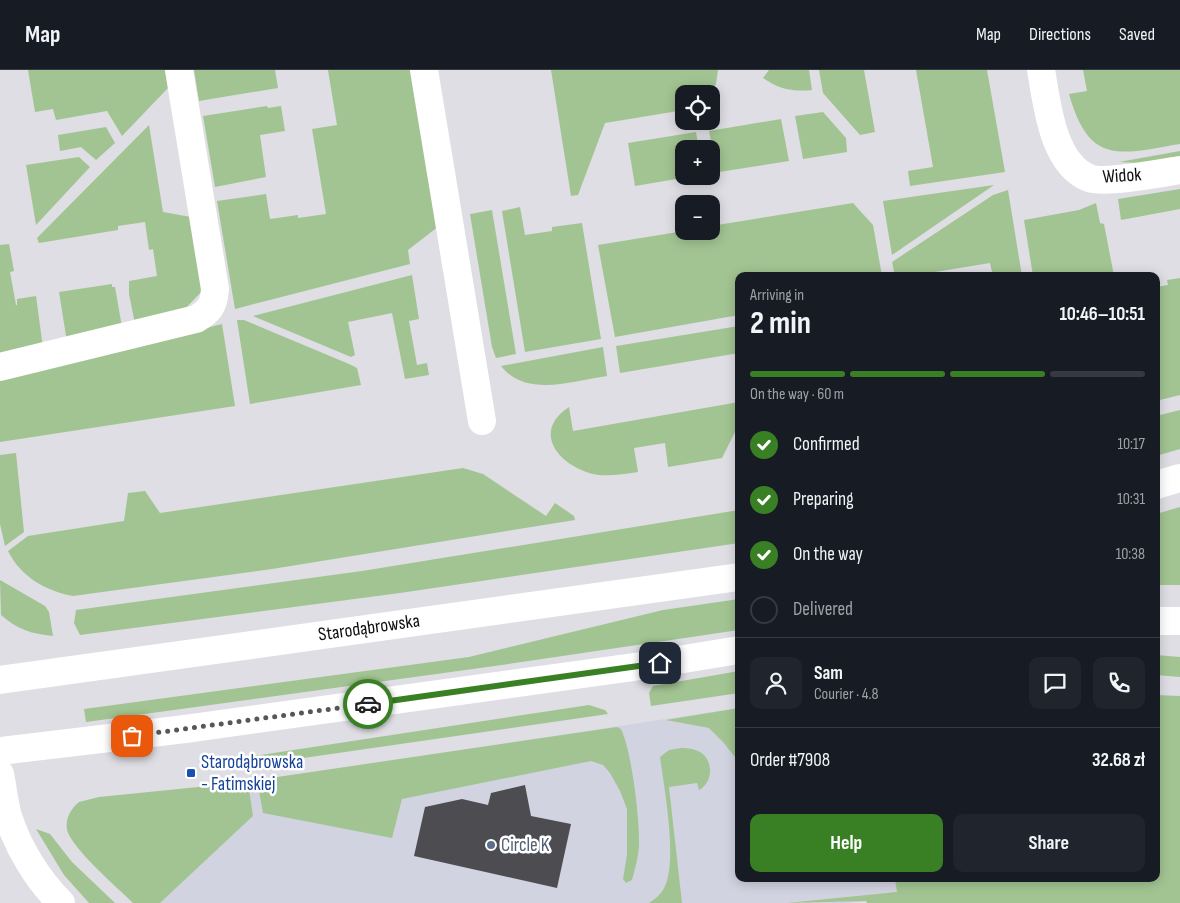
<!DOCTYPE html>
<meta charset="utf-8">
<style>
:root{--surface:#171b24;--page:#20242c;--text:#f1f3f6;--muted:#9ea1a6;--line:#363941;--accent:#398025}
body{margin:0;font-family:"Sofia Sans Condensed",sans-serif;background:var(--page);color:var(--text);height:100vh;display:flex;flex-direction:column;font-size:19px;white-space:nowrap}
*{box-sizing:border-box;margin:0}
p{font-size:16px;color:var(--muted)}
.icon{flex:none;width:28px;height:28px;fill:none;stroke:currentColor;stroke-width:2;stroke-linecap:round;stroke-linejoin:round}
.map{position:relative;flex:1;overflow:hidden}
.sheet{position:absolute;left:735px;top:202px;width:425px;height:610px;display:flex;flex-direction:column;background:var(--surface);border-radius:10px;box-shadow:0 2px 12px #0003}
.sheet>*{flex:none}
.fabs{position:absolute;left:675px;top:15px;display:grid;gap:10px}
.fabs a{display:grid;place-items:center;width:45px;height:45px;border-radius:10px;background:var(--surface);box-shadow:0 2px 12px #0003;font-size:25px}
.pin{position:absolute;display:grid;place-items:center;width:42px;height:42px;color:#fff;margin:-21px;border-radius:10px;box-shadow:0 2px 8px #0006}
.courier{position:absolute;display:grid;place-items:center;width:50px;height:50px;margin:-25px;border:4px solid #398025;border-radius:50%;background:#fff;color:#222;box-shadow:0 1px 6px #0007}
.overview em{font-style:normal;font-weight:700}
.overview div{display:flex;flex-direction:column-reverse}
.overview{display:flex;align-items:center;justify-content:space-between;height:85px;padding:0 15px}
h1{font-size:32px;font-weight:700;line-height:38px}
.bar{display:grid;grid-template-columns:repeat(4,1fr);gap:8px 5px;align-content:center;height:60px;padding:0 15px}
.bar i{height:6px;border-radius:4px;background:var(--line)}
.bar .active{background:var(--accent)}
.bar p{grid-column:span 4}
.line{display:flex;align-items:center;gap:12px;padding:0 15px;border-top:1px solid var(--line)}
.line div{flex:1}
.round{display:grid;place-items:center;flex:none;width:52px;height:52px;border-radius:10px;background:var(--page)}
ol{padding:0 15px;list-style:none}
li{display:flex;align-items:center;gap:15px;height:55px}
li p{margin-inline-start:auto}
li .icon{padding:5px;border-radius:50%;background:var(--accent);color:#fff;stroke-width:4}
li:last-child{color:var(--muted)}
li i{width:28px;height:28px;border:2px solid var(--line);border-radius:50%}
.cta{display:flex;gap:10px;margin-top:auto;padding:10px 15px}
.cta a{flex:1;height:58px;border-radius:10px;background:var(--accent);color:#fff;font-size:20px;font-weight:700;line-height:58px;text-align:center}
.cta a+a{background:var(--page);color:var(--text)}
header{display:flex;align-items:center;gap:30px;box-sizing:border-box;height:70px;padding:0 25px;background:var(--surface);border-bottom:1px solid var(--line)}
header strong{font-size:24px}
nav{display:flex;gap:28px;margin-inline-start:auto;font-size:18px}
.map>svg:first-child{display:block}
.built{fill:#d2d3e0}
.green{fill:#a2c492}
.building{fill:#4c4c51}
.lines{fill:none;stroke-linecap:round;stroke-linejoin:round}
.minor{stroke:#fff;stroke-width:28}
.tertiary{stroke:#fff;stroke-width:28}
.done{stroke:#57575a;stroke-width:5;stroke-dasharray:0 9}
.route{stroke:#398025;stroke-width:6}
.transit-dot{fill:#1a4fb4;stroke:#fff;stroke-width:2}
.service-dot{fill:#5c6f8a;stroke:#fff;stroke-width:2}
.labels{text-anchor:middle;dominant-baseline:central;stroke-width:5;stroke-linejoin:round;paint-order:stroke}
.street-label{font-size:19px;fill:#0e0e10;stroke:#fff}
.transit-label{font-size:19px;fill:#164399;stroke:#fff;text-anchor:start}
.service-label{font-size:19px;fill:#4e5e75;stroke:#fff;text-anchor:start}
</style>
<header>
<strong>Map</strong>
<nav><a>Map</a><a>Directions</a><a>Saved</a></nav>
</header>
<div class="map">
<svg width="1180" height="833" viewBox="0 0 1180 833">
<rect width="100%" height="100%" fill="#dedee4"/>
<!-- built -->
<path class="built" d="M 739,638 L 739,809 L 899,809 L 902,827 L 849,833 L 160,833 L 253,746 L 248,712 Z"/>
<!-- green -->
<path class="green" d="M 28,0 L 166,0 L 169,17 L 122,66 L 107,41 L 56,50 L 53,39 L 35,42 Z
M 194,0 L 275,0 L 278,18 L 199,31 Z
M 328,0 L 413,0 L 439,156 L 408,180 L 410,194 L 235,239 L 217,131 L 266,124 L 270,149 L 298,145 L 298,148 L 326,144 L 312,59 L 337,55 Z
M 551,0 L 718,0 L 716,14 L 710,24 L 684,24 L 684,40 L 605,53 L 578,125 L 571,126 Z
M 769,0 L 809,0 L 812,20 C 792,22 779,19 763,8 Z
M 819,0 L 864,0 L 875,62 L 860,65 L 823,23 Z
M 916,0 L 987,0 L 1005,102 L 910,116 L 908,101 L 933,97 Z
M 1083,0 L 1180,0 L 1180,74 C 1120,84 1089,96 1069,24 L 1087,21 Z
M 267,36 L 268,38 L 281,36 L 285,61 L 260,65 L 266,107 L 215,117 L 203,46 Z
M 823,42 L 846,68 L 847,82 L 803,89 L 795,46 Z
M 781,49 L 789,91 L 719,102 L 717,91 L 715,91 L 709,61 Z
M 149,55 L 163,142 L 191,147 L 204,219 L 182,242 L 135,254 L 129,224 L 129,211 L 157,206 L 153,179 L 149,180 L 145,152 L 118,156 L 118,160 L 39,173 L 37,168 Z
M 106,57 L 115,73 L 96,90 L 81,77 L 60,81 L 58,65 Z
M 696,62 L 699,79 L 684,79 L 684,106 L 694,106 L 635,116 L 628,73 Z
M 1180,81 L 1180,86 L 1141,93 L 1119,92 Z
M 79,87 L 90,97 L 36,155 L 26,95 Z
M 994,115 L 892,185 L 883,131 Z
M 1180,119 L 1180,139 L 1121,150 L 1118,129 Z
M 1008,120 L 1022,206 L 993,206 L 990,193 L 935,202 L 935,206 L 895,206 L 892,192 L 993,125 Z
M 853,133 L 873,155 L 882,206 L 739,206 L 739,245 L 615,267 L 598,175 L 684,161 L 711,161 L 711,156 Z
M 1096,133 L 1100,153 L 1104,154 L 1114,206 L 1033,206 L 1024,150 L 1079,140 Z
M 520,137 L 525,165 L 552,161 L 552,157 L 582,153 L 601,269 L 525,282 L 502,141 Z
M 492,140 L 516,284 L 496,288 L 492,277 L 470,144 Z
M 9,174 L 14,201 L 10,202 L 16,235 L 17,235 L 17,229 L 36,226 L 43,278 L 0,289 L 0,175 Z
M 412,205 L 419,249 L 409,251 L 417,295 L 427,293 L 429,305 L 405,309 L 392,243 L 348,252 L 355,285 L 351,287 L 253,246 Z
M 1180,208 L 1180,325 L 1156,331 L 1156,217 L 1168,215 L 1167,210 Z
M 112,214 L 112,217 L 115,217 L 122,257 L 67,272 L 59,222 Z
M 237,250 L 244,250 L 349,294 L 357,298 L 361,315 L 250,334 Z
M 222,254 L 235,336 L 0,372 L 0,310 Z
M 739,256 L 739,283 L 620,303 L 616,276 Z
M 603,277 L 607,306 C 572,311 526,328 501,296 Z
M 739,332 L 739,361 L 735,362 L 722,388 L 668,397 L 665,373 L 634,378 L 638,402 C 625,404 612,406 599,405 C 564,400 528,364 569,337 L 573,361 Z
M 1180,340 L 1180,379 L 1156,386 L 1156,346 Z
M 16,383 L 24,462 L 5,476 L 0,454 L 0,385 Z
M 463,398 L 483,404 L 546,446 L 555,433 L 574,446 L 575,450 L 272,499 L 73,526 C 46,521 21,507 8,481 L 28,466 L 124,451 L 128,423 L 145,421 L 160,443 Z
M 1180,437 L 1180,515 L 1156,515 L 1156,444 Z
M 739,440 L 739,473 L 400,523 L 80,565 L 74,553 L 76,540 L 362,501 Z
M 0,510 L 45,536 L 49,542 L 53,566 C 31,564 17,559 1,545 Z
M 739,529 L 739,560 L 502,595 L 86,652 L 84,639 L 469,587 L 663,540 Z
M 1156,585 L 1180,587 L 1180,607 L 1156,605 Z
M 739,601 L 739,623 L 651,636 L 649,623 L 653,616 Z
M 1156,625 L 1180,626 L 1180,833 L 867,833 L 866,831 L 787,833 L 897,822 L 895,809 L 1156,809 Z
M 589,635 L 605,640 L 608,644 L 227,699 L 221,691 Z
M 739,638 L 739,692 L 723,672 L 709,658 L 666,650 Z
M 617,657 L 621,659 C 632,682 640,751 639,777 C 638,788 635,799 632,810 L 626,813 L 623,809 L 627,785 L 627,739 L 620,721 L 610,703 L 603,695 L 591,691 L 402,729 L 392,768 L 263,743 L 257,710 Z
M 681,678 C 689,678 698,679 704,685 C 714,696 711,714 699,720 L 697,713 L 669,717 L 682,833 L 649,833 C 655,829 660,825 663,820 C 679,795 664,717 660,687 L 669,680 Z
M 248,712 L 253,746 L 160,833 L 133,833 C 117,817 73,780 67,760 C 65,748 71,739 79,732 L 99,727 Z
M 36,759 L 50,764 L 72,792 L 115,833 L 89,833 L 64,805 Z"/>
<!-- building -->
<path class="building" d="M 525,715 L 531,746 L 571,754 L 557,818 L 414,786 L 425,737 L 462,729 L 488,735 L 491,723 Z"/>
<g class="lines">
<!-- minor -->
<path class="minor" d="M 424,0 L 482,351
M 1041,0 C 1047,33 1052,93 1089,108 C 1104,114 1162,103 1180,100
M 0,297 L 196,249 C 210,241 214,235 215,219 L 179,0"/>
<!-- tertiary -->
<path class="tertiary" d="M 1156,415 L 1180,408
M 1156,551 L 1180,551
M 0,610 L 739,507
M 0,681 L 185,659 L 641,596 L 739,580
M 0,704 C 3,718 4,733 8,746 C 18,778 38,810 61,833"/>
</g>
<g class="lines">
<!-- done -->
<path class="done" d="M 132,666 L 368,634"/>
<!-- route -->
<path class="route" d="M 368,634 L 660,593"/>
</g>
<!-- markers -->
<rect class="transit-dot" x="186" y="698" width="10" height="10" rx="2.5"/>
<circle class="service-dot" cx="491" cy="775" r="5"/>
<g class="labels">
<!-- street labels -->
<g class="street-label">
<text transform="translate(1122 106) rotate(-4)">Widok</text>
<text transform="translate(369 558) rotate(-8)">Starodąbrowska</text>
</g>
<!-- transit labels -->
<g class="transit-label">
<text x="201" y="692">Starodąbrowska<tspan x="201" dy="22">- Fatimskiej</tspan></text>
</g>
<!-- service labels -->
<g class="service-label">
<text x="501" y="775">Circle K</text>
</g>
</g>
</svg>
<div class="fabs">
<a><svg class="icon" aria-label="locate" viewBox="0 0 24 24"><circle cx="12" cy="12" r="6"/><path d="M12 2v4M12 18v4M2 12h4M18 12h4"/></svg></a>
<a>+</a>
<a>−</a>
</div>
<div class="pin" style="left:132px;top:666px;background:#ea580c"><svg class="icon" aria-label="bag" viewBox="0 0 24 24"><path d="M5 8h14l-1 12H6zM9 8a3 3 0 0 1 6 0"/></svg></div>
<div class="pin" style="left:660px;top:593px;background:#1f2937"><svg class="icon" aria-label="home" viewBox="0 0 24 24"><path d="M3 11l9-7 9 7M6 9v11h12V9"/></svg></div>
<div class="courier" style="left:368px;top:634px"><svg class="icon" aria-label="car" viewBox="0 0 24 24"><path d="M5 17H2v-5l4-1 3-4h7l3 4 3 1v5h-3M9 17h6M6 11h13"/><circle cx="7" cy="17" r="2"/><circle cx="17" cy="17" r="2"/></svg></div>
<section class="sheet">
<div class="overview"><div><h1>2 min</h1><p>Arriving in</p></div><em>10:46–10:51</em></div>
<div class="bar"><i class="active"></i><i class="active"></i><i class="active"></i><i></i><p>On the way · 60 m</p></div>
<ol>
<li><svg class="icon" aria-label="check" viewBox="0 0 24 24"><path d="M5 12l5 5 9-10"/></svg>Confirmed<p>10:17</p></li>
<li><svg class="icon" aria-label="check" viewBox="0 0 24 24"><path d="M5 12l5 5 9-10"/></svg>Preparing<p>10:31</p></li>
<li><svg class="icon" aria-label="check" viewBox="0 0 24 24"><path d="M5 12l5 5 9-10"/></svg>On the way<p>10:38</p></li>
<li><i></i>Delivered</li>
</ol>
<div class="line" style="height:90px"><a class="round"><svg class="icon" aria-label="person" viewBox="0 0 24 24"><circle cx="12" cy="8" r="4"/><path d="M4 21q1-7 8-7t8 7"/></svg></a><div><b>Sam</b><p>Courier · 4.8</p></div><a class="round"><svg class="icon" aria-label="chat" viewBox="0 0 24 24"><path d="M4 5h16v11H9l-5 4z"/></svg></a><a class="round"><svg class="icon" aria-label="phone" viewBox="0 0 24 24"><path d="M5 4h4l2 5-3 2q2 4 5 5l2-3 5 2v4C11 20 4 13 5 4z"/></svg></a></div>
<div class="line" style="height:65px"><div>Order #7908</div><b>32.68 zł</b></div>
<div class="cta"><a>Help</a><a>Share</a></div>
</section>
</div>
